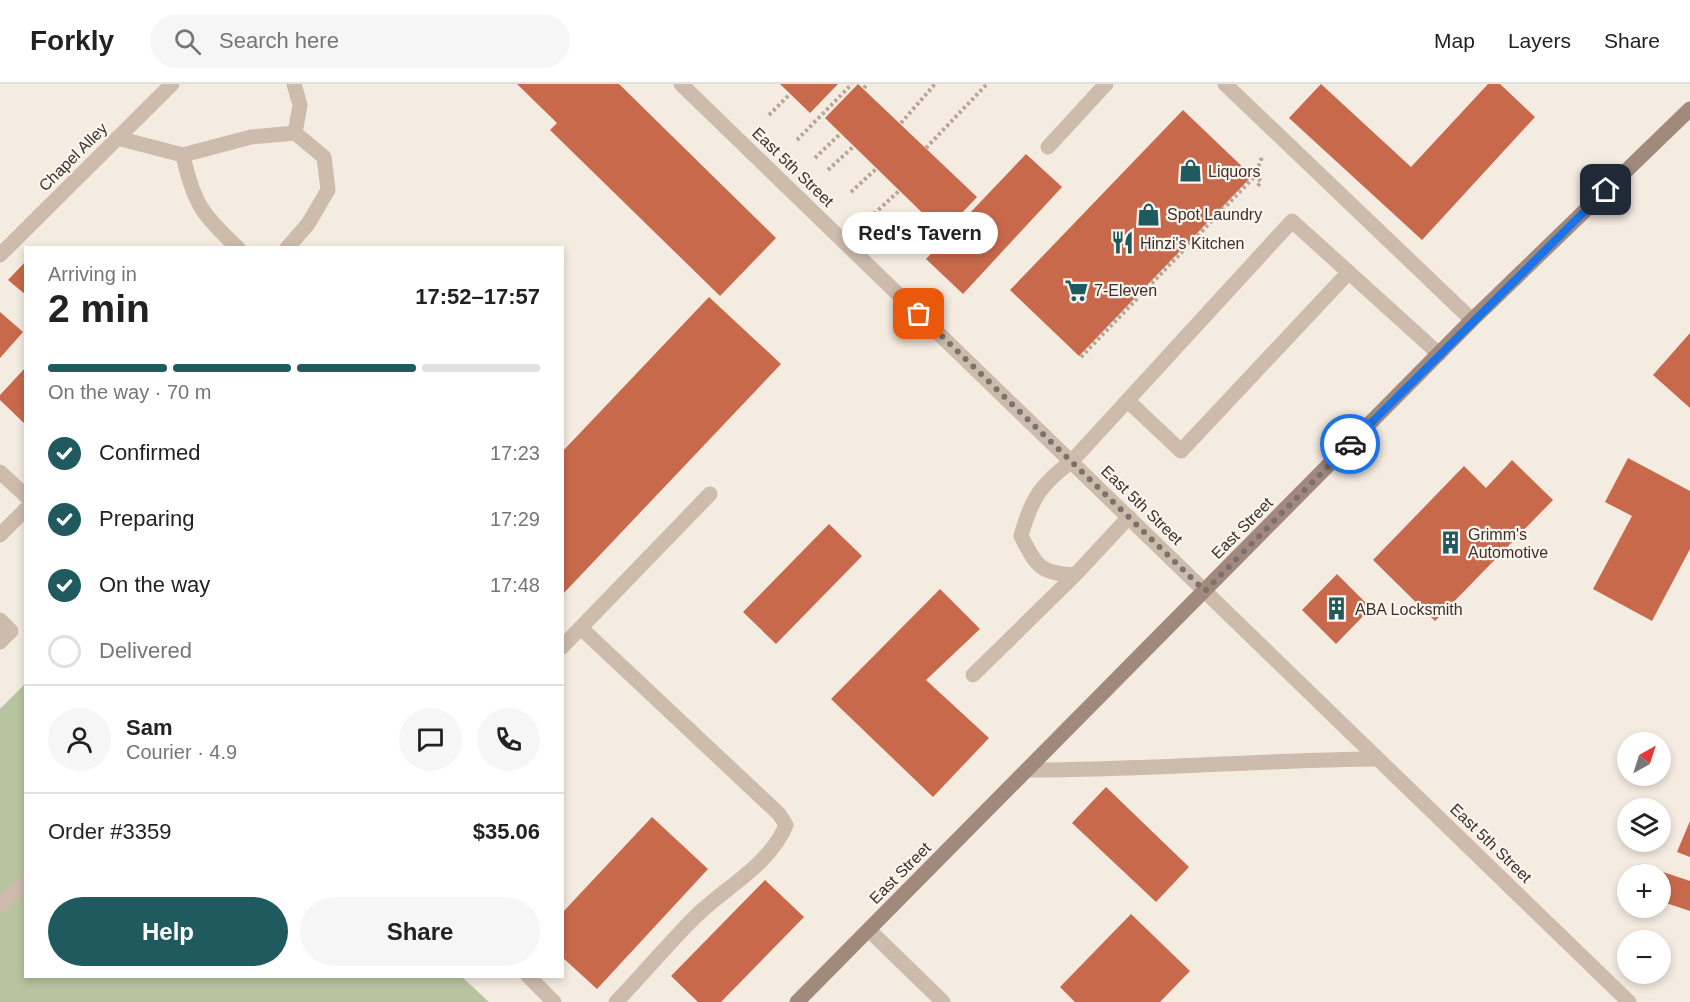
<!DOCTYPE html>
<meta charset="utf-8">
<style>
:root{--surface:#fff;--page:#f6f6f6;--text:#222;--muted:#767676;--line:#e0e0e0;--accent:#1f5a5e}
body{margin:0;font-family:Arial,sans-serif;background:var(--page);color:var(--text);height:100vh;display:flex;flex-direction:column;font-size:22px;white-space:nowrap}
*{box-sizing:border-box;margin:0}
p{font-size:20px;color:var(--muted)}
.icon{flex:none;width:33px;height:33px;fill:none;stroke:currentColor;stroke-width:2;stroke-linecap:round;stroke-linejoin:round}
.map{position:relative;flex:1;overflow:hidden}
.panel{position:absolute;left:24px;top:162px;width:540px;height:732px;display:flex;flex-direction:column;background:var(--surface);border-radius:0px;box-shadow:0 3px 9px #0003}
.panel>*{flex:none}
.needle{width:39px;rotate:39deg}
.controls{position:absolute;left:1617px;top:648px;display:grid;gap:12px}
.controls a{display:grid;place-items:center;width:54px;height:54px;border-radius:50%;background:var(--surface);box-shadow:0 3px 9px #0003;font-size:30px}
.pin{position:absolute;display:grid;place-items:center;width:51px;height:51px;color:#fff;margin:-26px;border-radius:12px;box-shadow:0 3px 9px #0006}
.courier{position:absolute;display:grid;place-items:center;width:60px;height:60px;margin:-30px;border:4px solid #1a73e8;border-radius:50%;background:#fff;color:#222;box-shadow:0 2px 8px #0007}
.bubble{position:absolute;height:42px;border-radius:21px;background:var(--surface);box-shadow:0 3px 9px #0003;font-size:20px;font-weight:600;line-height:42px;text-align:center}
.overview em{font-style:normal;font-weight:600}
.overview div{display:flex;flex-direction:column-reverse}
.overview{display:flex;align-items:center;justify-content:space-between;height:102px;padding:0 24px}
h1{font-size:39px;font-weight:600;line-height:45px}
.bar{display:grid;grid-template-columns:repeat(4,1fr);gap:9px 6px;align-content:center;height:72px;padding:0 24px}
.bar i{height:8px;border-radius:4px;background:var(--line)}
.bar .on{background:var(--accent)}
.bar p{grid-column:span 4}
.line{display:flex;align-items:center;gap:15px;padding:0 24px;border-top:2px solid var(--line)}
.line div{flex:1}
.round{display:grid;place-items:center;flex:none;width:63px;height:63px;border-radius:32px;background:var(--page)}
ol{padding:0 24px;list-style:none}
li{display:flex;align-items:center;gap:18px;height:66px}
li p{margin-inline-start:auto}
li .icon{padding:6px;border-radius:50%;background:var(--accent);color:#fff;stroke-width:4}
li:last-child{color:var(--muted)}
li i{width:33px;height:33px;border:3px solid var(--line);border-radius:50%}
.cta{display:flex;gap:12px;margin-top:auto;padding:12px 24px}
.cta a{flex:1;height:69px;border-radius:36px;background:var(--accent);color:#fff;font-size:24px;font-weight:600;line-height:69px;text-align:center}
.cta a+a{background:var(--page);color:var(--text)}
header{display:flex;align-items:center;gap:36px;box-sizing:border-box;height:84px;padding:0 30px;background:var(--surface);border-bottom:2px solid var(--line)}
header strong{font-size:28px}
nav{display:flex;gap:33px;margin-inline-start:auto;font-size:21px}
.search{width:420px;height:54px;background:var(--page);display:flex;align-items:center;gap:15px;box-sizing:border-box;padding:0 21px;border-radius:33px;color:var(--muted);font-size:22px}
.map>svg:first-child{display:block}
.green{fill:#b8c4a0}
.building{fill:#c8694b}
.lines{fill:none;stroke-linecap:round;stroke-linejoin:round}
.path{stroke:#b9a596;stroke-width:4;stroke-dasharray:3 3;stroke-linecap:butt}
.lane{stroke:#cdbbac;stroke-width:15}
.street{stroke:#cdbbac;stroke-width:15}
.secondary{stroke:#a18a7d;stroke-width:15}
.done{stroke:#7c716b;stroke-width:6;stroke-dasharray:0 10.8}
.route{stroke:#1a73e8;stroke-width:8}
.labels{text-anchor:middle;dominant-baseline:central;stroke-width:4.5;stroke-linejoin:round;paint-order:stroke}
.street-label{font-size:16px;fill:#3b302b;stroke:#fbf5ee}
.poi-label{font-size:16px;fill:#3b302b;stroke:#fbf5ee;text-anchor:start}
</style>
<header>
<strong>Forkly</strong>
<div class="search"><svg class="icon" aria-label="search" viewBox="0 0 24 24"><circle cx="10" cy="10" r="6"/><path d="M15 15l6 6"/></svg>Search here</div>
<nav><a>Map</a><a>Layers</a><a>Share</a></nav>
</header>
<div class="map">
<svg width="1690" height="918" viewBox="0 0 1690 918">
<rect width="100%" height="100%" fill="#f4ebe1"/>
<!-- green -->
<path class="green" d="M 25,600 L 26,892 L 462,893 L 489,918 L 0,918 L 0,625 Z"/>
<!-- building -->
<path class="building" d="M 517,0 L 619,0 L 776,154 L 720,212 L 550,46 L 557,39 Z
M 780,0 L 838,0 L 810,29 Z
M 858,0 L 977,113 L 943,149 L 825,34 Z
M 1321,0 L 1411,83 L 1488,0 L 1500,0 L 1535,33 L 1422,156 L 1289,34 Z
M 1183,26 L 1252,92 L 1079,272 L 1010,206 Z
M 1026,70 L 1062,103 L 963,210 L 926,175 Z
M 26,177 L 26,211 L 8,196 Z
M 709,213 L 781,280 L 562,511 L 562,368 Z
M 0,228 L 23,248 L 0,274 Z
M 1690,249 L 1690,324 L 1653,291 Z
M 26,283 L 26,341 L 0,316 L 0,311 Z
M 1628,374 L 1690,407 L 1690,465 L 1652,537 L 1593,505 L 1632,432 L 1605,418 Z
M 1512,376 L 1553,416 L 1435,537 L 1373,476 L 1464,382 L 1486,404 Z
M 829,440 L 862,472 L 776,560 L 743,528 Z
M 1337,490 L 1371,524 L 1336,560 L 1302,526 Z
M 940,505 L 980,545 L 926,596 L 989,654 L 933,713 L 831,615 Z
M 1106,703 L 1189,783 L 1156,818 L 1072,739 Z
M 652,733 L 708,785 L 597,905 L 562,873 L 562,829 Z
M 1690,737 L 1690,773 L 1677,768 Z
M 1639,780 L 1690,797 L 1690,827 L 1660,817 L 1660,790 L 1635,790 Z
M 765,796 L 804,833 L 721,918 L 698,918 L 671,892 Z
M 1131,830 L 1190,887 L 1160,918 L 1075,918 L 1060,903 Z"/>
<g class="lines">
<!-- path -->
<path class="path" d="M 864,4 L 867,0
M 769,31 L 790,10
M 901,39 L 935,0
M 797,56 L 852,0
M 926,64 L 987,0
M 815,74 L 841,49
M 828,86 L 854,62
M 1258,102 L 1261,97 L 1255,92 L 1262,73
M 851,108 L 877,84
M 874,130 L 900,106
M 898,154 L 926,132
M 1081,273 L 1255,92"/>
<!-- lane -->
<path class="lane" d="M 294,0 L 300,21 L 295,49
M 1225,0 L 1472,236
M 117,54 L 183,71 L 251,53 L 295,49 L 324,73 L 328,106 L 308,140 L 287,164
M 1048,63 L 1106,0
M 183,71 C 193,118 202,131 238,164
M 0,171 L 172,0
M 1128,317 L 1181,367 L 1349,188
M 1129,433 L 1075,491 C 1040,489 1037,483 1021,452 C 1031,415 1041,400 1072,377 L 1292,137 L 1439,270
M 0,451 L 26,425
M 0,536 L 11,547 L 0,558
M 581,544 L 779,730 L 786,741 C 770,781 724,804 695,833 C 668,860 643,890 616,918
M 562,563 L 710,410
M 973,591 L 1075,491
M 1028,686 C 1145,686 1261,676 1378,675
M 0,821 L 26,797
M 869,846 L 943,918"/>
<!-- street -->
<path class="street" d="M 681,0 L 1629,918
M 0,388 L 26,412
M 528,892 L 554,918"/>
<!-- secondary -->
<path class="secondary" d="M 797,918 L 1472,236 L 1690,25"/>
</g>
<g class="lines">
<!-- done -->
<path class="done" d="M 919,230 L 1205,507 L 1350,360"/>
<!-- route -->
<path class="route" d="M 1350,360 L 1606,106"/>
</g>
<!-- icons -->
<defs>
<symbol id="shop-bare" viewBox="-9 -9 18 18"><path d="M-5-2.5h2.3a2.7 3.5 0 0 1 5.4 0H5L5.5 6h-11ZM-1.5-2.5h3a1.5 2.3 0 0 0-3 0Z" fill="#1f5a5e" stroke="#fbf5ee" stroke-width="2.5" paint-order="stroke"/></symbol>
<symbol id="restaurant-bare" viewBox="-9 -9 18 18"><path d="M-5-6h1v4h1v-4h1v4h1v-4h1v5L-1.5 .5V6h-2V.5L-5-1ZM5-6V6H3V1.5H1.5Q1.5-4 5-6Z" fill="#1f5a5e" stroke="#fbf5ee" stroke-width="2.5" paint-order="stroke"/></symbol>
<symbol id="supermarket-bare" viewBox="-9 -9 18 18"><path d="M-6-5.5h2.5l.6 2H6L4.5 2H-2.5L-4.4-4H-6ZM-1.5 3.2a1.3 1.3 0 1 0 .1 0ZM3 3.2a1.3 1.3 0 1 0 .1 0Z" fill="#1f5a5e" stroke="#fbf5ee" stroke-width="2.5" paint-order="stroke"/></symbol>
<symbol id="building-bare" viewBox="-9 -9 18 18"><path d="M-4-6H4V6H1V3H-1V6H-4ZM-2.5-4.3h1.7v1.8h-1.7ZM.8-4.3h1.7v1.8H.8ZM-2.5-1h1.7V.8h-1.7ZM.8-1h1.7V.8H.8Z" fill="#1f5a5e" stroke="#fbf5ee" stroke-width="2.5" paint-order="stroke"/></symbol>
</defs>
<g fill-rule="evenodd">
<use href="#shop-bare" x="1174" y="70" width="33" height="33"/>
<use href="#shop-bare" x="1132" y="114" width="33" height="33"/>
<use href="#restaurant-bare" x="1106" y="142" width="33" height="33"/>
<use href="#supermarket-bare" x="1060" y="190" width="33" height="33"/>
<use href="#building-bare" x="1434" y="442" width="33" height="33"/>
<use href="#building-bare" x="1320" y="508" width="33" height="33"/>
</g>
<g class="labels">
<!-- street labels -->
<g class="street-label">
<text transform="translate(73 73) rotate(-45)">Chapel Alley</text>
<text transform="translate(793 83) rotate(44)">East 5th Street</text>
<text transform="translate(1142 421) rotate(44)">East 5th Street</text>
<text transform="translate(1242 444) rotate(-45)">East Street</text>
<text transform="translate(1491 759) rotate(44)">East 5th Street</text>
<text transform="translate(900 789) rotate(-45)">East Street</text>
</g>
<!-- poi labels -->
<g class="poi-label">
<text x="1208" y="87">Liquors</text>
<text x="1167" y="130">Spot Laundry</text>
<text x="1140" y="159">Hinzi's Kitchen</text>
<text x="1094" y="206">7-Eleven</text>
<text x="1468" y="450">Grimm's<tspan x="1468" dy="18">Automotive</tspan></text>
<text x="1355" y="525">ABA Locksmith</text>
</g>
</g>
</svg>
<div class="controls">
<a><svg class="needle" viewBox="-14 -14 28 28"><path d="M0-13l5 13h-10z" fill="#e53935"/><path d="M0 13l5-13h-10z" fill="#767676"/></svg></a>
<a><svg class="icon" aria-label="layers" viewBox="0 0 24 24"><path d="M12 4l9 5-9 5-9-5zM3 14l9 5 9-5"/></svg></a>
<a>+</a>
<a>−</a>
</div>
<div class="pin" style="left:919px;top:230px;background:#ea580c"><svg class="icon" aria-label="bag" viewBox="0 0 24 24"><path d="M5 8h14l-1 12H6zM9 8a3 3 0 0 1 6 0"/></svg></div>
<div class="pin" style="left:1606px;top:106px;background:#1f2937"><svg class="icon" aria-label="home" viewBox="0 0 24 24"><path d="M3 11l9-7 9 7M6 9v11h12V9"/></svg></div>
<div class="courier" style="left:1350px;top:360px"><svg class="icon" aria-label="car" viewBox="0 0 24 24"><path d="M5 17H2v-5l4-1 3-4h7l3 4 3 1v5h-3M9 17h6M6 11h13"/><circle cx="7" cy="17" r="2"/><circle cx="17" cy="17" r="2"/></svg></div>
<div class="bubble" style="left:842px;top:128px;width:156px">Red's Tavern</div>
<section class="panel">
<div class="overview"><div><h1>2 min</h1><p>Arriving in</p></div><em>17:52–17:57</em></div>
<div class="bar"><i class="on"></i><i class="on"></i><i class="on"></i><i></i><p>On the way · 70 m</p></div>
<ol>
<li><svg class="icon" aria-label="check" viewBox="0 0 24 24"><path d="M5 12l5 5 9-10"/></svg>Confirmed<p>17:23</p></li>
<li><svg class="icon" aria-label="check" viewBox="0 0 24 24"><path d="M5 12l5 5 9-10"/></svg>Preparing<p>17:29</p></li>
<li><svg class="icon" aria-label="check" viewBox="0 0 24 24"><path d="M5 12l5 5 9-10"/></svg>On the way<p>17:48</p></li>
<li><i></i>Delivered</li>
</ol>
<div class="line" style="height:108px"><a class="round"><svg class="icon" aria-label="person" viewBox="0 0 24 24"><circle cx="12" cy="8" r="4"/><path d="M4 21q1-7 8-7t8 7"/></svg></a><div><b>Sam</b><p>Courier · 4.9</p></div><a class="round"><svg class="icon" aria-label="chat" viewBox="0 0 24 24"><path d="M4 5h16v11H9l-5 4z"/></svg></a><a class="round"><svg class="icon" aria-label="phone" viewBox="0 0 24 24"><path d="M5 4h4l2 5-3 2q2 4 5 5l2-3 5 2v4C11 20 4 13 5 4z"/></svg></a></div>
<div class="line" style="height:78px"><div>Order #3359</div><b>$35.06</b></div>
<div class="cta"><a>Help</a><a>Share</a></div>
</section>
</div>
